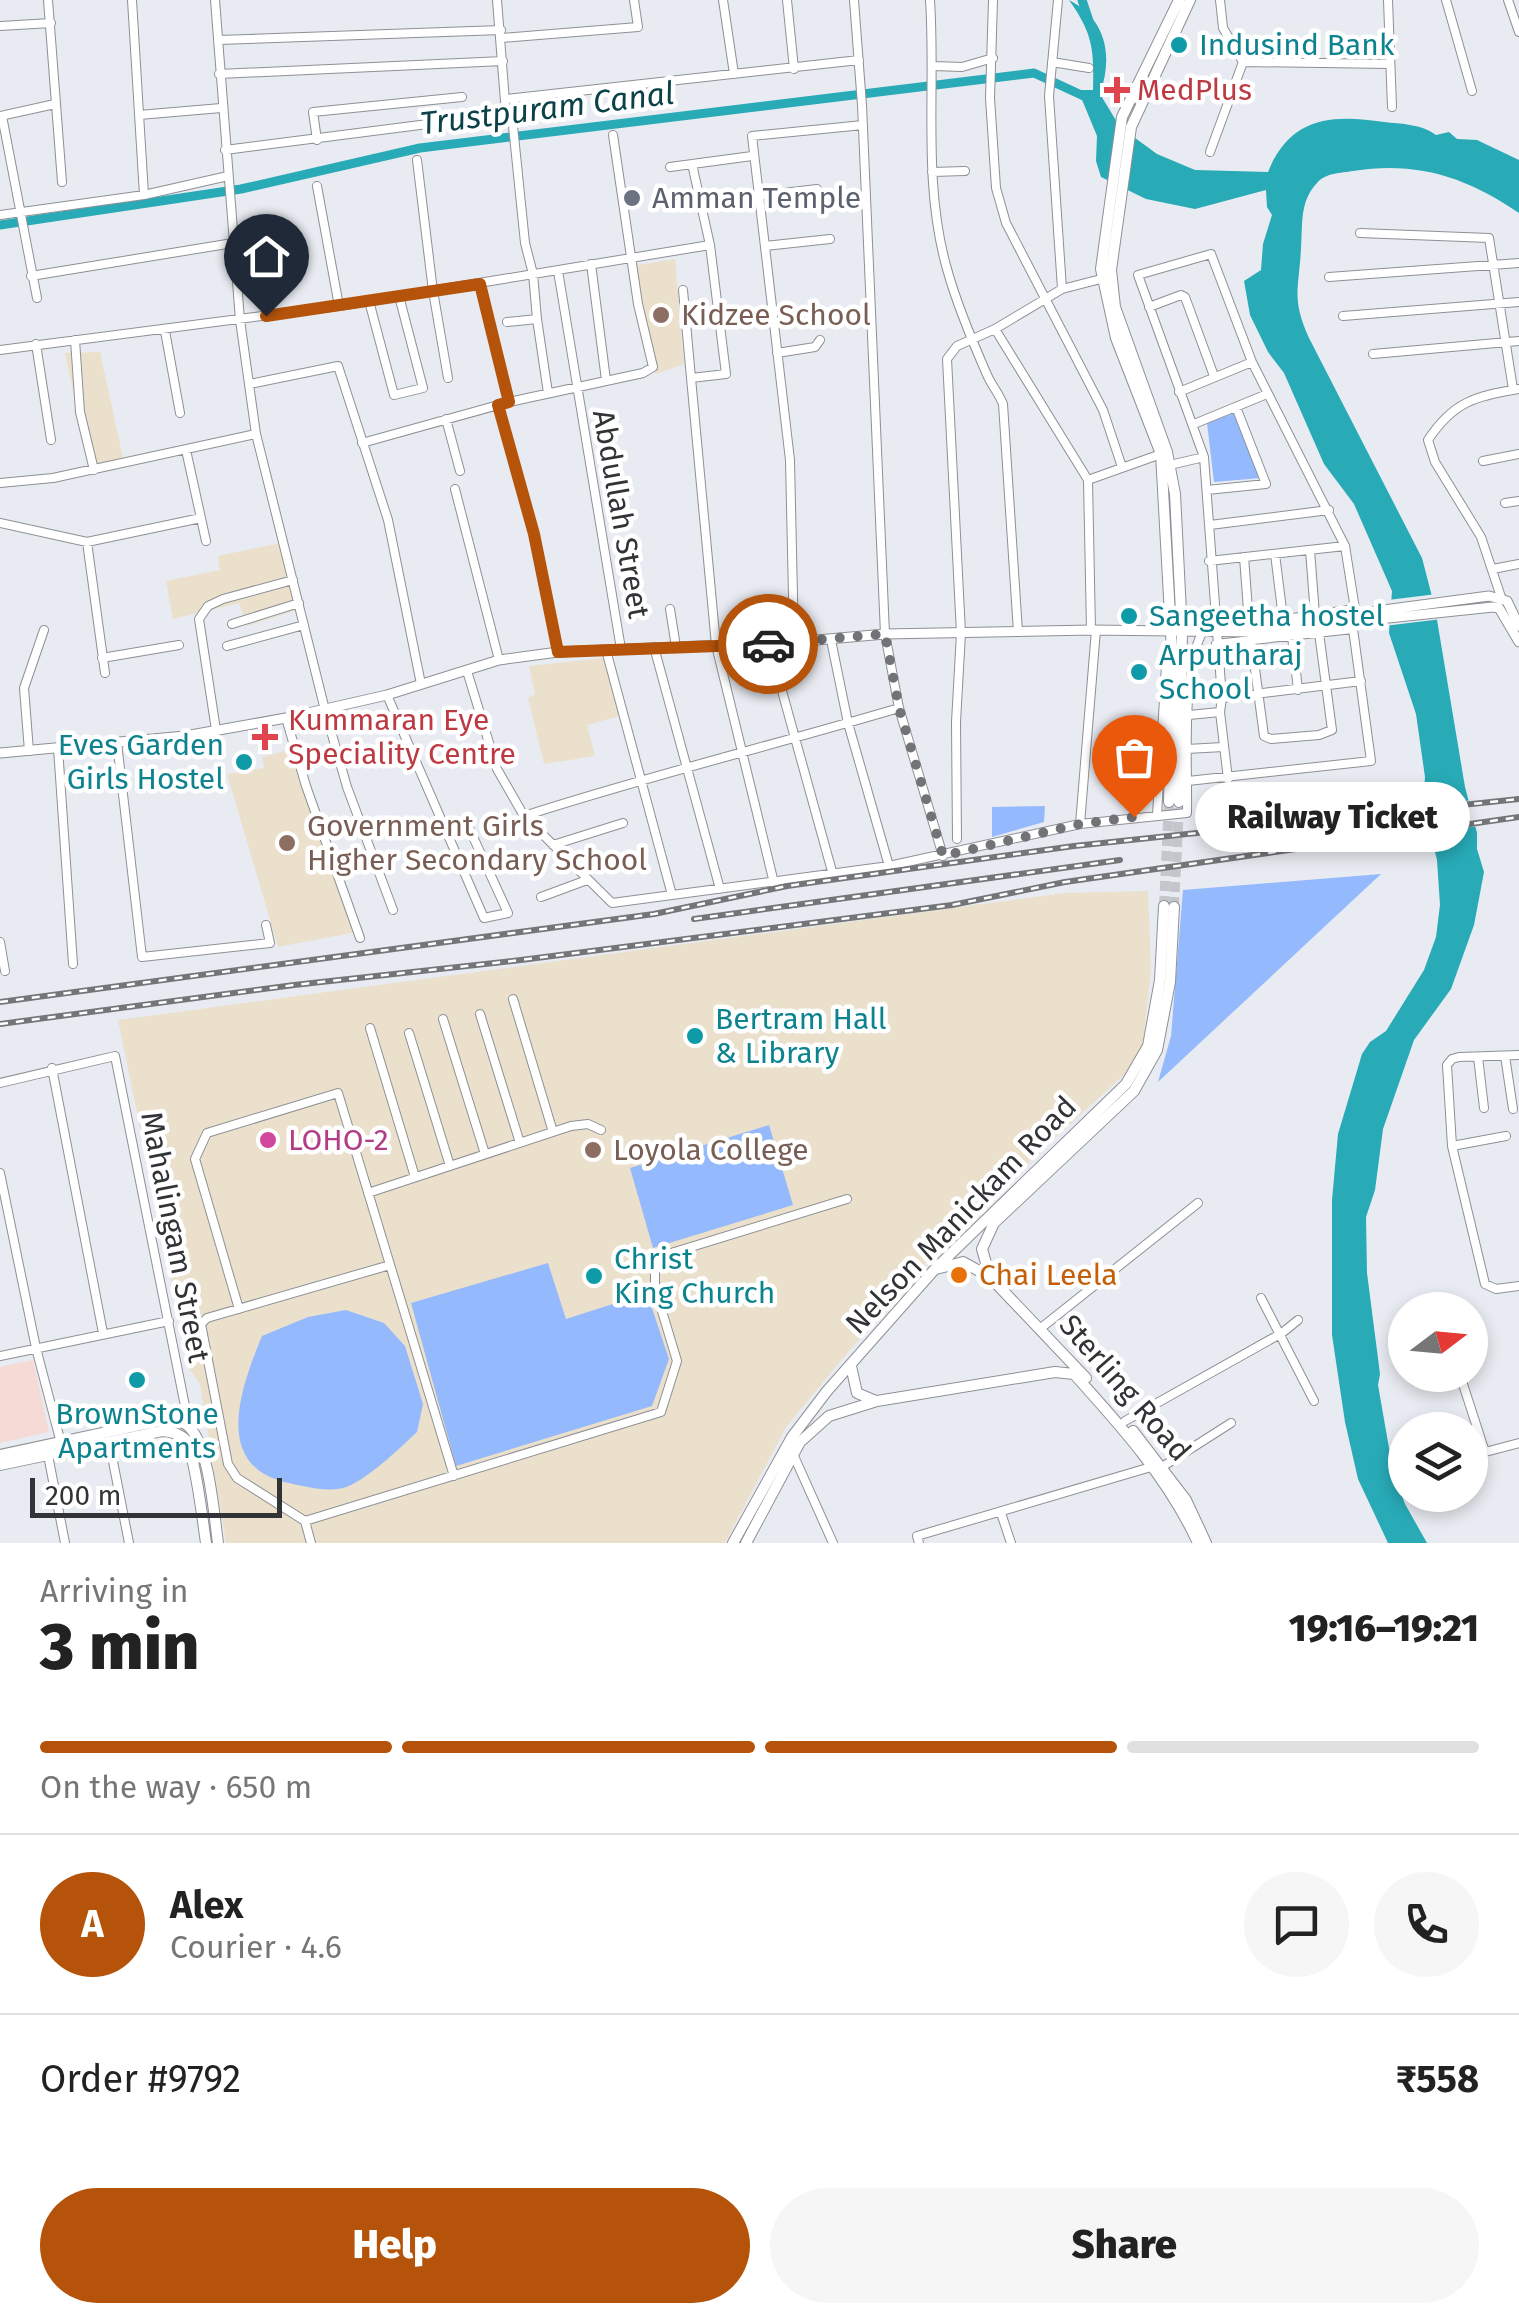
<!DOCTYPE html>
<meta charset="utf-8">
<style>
:root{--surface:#fff;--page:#f6f6f6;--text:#222;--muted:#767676;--line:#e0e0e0;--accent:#b45309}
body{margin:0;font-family:"Fira Sans",sans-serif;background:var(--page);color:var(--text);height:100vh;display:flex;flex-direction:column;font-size:38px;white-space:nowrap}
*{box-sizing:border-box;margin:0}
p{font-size:32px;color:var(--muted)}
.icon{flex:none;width:55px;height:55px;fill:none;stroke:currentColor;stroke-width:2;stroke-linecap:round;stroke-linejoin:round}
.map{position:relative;height:1543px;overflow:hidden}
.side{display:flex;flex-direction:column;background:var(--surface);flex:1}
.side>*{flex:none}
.needle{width:65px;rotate:74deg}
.tools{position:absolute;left:1388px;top:1292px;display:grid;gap:20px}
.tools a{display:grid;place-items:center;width:100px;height:100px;border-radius:50%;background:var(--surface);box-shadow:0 5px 15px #0003;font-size:50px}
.scale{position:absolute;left:30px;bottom:25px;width:252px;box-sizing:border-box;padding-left:10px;border:5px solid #323336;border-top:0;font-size:28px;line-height:35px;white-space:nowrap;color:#323336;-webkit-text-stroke:8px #fff;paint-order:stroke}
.pin{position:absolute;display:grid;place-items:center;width:85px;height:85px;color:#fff;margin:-102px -42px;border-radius:50% 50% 50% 0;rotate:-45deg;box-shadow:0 0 10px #0007}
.pin .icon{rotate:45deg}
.courier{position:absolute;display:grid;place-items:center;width:100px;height:100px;margin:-50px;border:8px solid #b45309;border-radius:50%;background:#fff;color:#222;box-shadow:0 2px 12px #0007}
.bubble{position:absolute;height:70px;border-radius:35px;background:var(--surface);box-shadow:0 5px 15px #0003;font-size:32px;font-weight:800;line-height:70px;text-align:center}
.summary em{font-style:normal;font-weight:800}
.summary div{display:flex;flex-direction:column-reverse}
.summary{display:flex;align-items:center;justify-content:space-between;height:170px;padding:0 40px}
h1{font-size:65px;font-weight:800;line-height:75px}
.bar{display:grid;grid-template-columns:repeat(4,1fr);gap:15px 10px;align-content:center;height:120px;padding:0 40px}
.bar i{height:12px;border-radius:8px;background:var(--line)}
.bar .selected{background:var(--accent)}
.bar p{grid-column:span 4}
.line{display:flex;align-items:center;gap:25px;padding:0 40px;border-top:2px solid var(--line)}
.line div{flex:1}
.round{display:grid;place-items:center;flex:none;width:105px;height:105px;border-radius:52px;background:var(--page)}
.action{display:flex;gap:20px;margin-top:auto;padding:20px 40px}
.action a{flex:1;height:115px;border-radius:60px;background:var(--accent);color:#fff;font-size:40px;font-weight:800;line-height:115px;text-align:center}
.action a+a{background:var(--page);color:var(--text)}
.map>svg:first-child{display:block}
.commercial{fill:#f5dad6}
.education{fill:#ebe0cb}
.green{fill:#95b9fd}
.water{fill:#28aab7}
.pier{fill:#e8ebf1}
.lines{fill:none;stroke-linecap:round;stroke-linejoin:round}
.canal{stroke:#28aab7;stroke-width:9}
.secondary-tunnel{stroke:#c4c6cc;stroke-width:10;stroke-dasharray:10 5;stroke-linecap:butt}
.minor-casing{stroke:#8d9095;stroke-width:10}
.tertiary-casing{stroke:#8d9095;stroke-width:11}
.secondary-casing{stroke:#8d9095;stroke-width:12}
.minor{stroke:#fff;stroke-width:8}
.tertiary{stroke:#fff;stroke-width:9}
.secondary{stroke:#fff;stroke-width:10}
.rail-casing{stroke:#737579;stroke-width:6}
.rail{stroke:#fff;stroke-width:2.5;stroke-dasharray:8;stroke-linecap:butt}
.done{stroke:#727377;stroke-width:10;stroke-dasharray:0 18}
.route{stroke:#b45309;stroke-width:12}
.culture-dot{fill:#0f9aa8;stroke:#fff;stroke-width:4}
.health-dot{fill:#e0444e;stroke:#fff;stroke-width:4}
.worship-dot{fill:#6b7280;stroke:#fff;stroke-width:4}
.education-dot{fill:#8d6e63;stroke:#fff;stroke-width:4}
.hotel-dot{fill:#d1479c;stroke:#fff;stroke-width:4}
.food-dot{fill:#e8710a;stroke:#fff;stroke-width:4}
.labels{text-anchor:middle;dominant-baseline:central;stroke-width:9;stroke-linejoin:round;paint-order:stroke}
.culture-label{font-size:30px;fill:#0d838f;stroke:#fff;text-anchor:start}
.health-label{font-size:30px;fill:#be3a42;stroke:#fff;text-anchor:start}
.worship-label{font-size:30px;fill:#5b616d;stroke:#fff;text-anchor:start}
.education-label{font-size:30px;fill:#785e54;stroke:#fff;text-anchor:start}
.street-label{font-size:30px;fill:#323336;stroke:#fff}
.hotel-label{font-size:30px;fill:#b23c85;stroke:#fff;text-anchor:start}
.food-label{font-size:30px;fill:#c56008;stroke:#fff;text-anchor:start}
.water-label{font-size:32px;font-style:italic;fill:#0a4248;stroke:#fff}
</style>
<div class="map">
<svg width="1519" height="1543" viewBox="0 0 1519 1543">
<rect width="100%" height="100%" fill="#e8ebf1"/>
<!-- commercial -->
<path class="commercial" d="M 33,1360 L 49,1432 L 0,1443 L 0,1367 Z"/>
<!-- education -->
<path class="education" d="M 675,259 L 684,364 L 656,374 L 632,266 Z
M 100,352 L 123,458 L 89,466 L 65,353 Z
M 280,543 L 300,609 L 247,626 L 239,603 L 173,619 L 166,581 L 220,570 L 218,556 Z
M 604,658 L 619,716 L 587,725 L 595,756 L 544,764 L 528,698 L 535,694 L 529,666 Z
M 296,748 L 357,932 L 278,947 L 227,774 L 264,768 L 262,757 Z
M 1148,891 L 1151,970 L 1143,1044 L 1125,1074 L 958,1227 L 854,1345 L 786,1427 L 725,1543 L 226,1543 L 200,1384 L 190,1370 L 118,1020 L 1065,893 Z"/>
<!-- green -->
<path class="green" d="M 1237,412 L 1261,478 L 1214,482 L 1207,423 Z
M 1045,806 L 1044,822 L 992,837 L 992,807 Z
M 1381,874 L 1158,1082 L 1171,1036 L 1183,890 Z
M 769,1125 L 793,1205 L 653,1248 L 630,1168 Z
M 548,1263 L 566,1319 L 647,1293 L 669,1359 L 652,1406 L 456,1466 L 411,1303 Z
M 346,1310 L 384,1323 L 405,1346 L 423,1404 L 417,1432 C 401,1447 364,1483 343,1488 C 326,1492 306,1487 289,1483 C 211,1467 241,1387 262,1336 L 308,1317 Z"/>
<!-- water -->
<path class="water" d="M 1069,0 C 1107,20 1113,56 1100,94 L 1120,127 L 1157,154 L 1195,170 L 1268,172 C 1290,117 1331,114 1384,122 C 1402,124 1421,124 1436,135 L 1449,132 L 1457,139 L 1477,140 L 1519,160 L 1519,213 C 1466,177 1417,161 1353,171 C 1341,173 1325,173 1317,183 C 1299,202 1303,225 1301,248 C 1299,289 1291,298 1309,338 L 1422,558 L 1435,608 L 1465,787 L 1477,833 L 1477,849 L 1484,872 L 1474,925 L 1451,989 L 1414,1040 L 1383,1129 L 1375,1190 L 1366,1217 L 1367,1273 L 1380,1374 L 1378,1385 L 1393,1471 L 1405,1504 L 1427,1543 L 1388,1543 L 1358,1479 L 1345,1422 L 1332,1335 L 1332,1200 L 1338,1134 L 1362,1054 L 1370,1042 L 1386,1031 L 1424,970 L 1436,937 L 1440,905 L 1437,860 L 1423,805 L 1425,777 L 1416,714 L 1389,633 L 1392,591 L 1354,504 L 1324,464 L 1284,373 L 1268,352 L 1250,315 L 1244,281 L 1261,270 L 1263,244 L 1272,215 L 1267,207 L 1266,190 L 1195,209 L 1146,199 L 1101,177 L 1096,161 L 1097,136 L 1078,90 L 1093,90 C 1094,49 1093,34 1069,0 Z"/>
<!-- pier -->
<path class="pier" d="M 1437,594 L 1442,619 L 1384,626 L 1388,600 Z
M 1473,800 L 1479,826 L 1426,833 L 1418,807 Z"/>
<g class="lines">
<!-- canal -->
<path class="canal" d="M 1082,0 L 1089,21
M 0,225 L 241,189 L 420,148 L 1034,73 L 1090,99"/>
<!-- secondary-tunnel -->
<path class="secondary-tunnel" d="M 1164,906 L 1169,802
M 1174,907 L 1179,808"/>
<defs>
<path id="minor" d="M 48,0 L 62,182
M 132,0 L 144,195
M 215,0 L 240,320 L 256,434 L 325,710 L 347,787 L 393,910
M 497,0 L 506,114 L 513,126 L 525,243 L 533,274 L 537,319 L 507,322
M 723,0 L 734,74
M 787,0 L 794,69
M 854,0 L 862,105 L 885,634 L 899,708 L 943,856
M 930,0 C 936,89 922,182 947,269 C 957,305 973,343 988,377 C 993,387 999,394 1003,404 L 1018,632
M 993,0 L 990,98 L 996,188 L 1006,223 L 1103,410 L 1122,467
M 1058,0 L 1049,96 L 1062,289
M 1220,0 L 1223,28 L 1243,62
M 1388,0 L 1392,107
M 1446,0 L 1472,91
M 1508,0 L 1519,32
M 0,26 L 51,23
M 501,38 L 638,27 L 634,0
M 218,40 L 501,30
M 1052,62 L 1089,68
M 934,66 L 962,67 L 993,58
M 219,74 L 503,61
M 507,99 L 859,60
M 139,115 L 221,108
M 0,116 L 55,104
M 2,116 L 37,298
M 317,140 L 313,112 L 462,97
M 225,150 L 506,114
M 1210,152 L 1243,62 L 1390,64
M 417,160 L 433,291 L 448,378
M 692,164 L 710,245 L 726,374 L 691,378 L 716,645 L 774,883
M 670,167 L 752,156
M 932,172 L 965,171
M 317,186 L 339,306
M 758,196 L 817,189
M 0,215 L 144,195 L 228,176
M 1360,233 L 1489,238 L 1513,389
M 765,246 L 830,239
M 591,264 L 606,380
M 558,271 L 621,649
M 31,276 L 233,243
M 1329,277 L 1519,263
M 480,284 L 509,402
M 683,290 L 691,378
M 369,301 L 394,395 L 423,388 L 399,296
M 1149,307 L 1181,295 L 1185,297 L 1214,376
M 1343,316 L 1519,302
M 537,319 L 548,393
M 995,329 L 1088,480 L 1091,630
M 165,331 L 180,413
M 75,340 L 80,412 L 94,470
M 36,344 L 51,440
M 0,350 L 339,306 L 710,245
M 777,353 L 815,347 L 820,340
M 1373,354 L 1519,341
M 250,384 L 338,366 L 388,520 L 421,684
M 1179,392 L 1252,362
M 498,405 L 534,534 L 558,652
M 446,419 L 460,471
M 1194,424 L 1267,394
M 362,443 L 509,402 L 643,373 L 653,367 L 638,304 L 613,135
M 186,450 L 206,541
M 1483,461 L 1519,454
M 1170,465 L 1204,457
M 1088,480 L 1161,454
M 0,483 L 53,478 L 256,434
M 455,489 L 499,660
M 1207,490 L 1266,484 L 1236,407
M 1505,503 L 1519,501
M 0,523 L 87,542 L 201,518
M 1210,525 L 1329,510
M 87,542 L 105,673
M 1310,550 L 1315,615
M 1275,554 L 1283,618
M 1244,557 L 1249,623
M 1209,561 L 1345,546
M 1493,569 L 1519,564
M 1501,597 L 1481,537 L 1435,462 L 1428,440 C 1453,402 1475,396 1519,389
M 670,609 L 676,647
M 232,624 L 299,603
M 1215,626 L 1310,616
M 1292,636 L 1298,690
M 1251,639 L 1264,736 L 1271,739 L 1319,735 L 1332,730 L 1319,633
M 831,640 L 848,723 L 889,866
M 794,642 L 790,460 L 752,136 L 863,125
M 769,644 L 833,875
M 227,646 L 304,625
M 654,647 L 720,889
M 606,650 L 672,895
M 102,658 L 179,645
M 467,671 L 497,769 L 524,816 L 612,903 L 889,866 L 1080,824 L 1187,813 C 1188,766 1181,673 1202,633
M 387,695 L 484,918 L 508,913 L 469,828
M 1222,698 L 1361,681
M 1189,715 L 1220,712
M 286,718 L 306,786 L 360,938
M 216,730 L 199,619 L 208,606 L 223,599 L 293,580
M 117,743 L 142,957 L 270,943 L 266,925
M 58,748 L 73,964
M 1187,749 L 1223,747
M 29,751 L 24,688 L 44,630
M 1228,779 L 1220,712 L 1222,698 L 1204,457 L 1138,275 L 1211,254 L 1252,362 L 1345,546 L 1355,609 L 1334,612
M 1188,781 L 1371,761 L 1353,629 L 1216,644
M 1157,815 L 1166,666 L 1170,655
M 524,816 C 648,776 774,745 899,708
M 1080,824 L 1096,630
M 957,839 L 956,722 L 961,633 L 947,359 L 957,346 L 995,329 L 1062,289 L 1101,279
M 553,845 L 623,823
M 541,897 L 587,880
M 0,942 L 5,971
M 513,999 L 553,1132
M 480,1014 L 520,1143
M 443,1019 L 485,1154
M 370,1028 L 415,1177
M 409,1033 L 450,1166
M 1519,1055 L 1459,1057 L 1452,1059 L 1447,1065 L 1452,1146 L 1485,1284 L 1496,1289 L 1519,1286
M 1505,1056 L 1513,1109
M 1478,1057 L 1484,1108
M 52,1068 L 103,1333
M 0,1083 L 115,1056 L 189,1426
M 1452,1146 L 1506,1136
M 0,1173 L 36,1348 L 62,1447
M 368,1193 L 571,1126 L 588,1124 L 601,1130
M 1261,1298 L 1314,1401
M 239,1309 L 195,1159 L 207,1133 L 338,1093 L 454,1476
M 1041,1328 L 1198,1203
M 0,1356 L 169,1321
M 1460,1375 L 1485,1452
M 1125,1421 L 1282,1333 L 1298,1320
M 109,1441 L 129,1543
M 793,1454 L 833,1543
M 48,1455 L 65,1543
M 1470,1456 L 1519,1443
M 1162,1467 L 1231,1423
M 1001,1513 L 1011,1543
M 305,1521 L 237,1478 L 228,1464 L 201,1324 L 207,1318 L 390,1265
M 311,1543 L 305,1521 L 661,1412 L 677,1361 L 655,1288 L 655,1258 L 847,1199
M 919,1543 L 917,1536 L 1151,1467"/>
<path id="tertiary" d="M 1247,628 L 1489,596 L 1507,601 L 1519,626
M 0,753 L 185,736 L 286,718 L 387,695 L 499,660 L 558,652 L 794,642 L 885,634 L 1091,630 L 1256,632 L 1493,607 L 1499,608 L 1519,642"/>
<path id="secondary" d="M 1169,802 L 1172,651 L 1161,454 L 1116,338 L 1101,269 L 1122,117 L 1179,0
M 1179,802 L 1182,632 L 1175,494 L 1167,452 L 1115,307 L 1111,270 L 1131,127 L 1190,0
M 936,1269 L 963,1262 L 990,1277 L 1086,1378
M 990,1277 L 982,1249 L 994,1223 L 1134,1091 L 1157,1050 L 1170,982 L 1174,907
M 851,1366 L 857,1393 L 876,1401
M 1133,1431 L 1186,1500 L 1206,1543
M 0,1455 L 163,1420 C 171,1420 180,1420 187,1425 C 209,1442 214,1515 218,1543
M 0,1465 L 162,1431 C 170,1432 179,1433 185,1439 C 195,1453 203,1523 206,1543
M 733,1543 L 792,1437 L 827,1391 L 934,1270 L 1126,1084 L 1148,1046 L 1160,980 L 1164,906
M 746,1543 L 800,1442 L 829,1416 L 877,1401 L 1055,1372 L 1074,1374 C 1120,1425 1169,1479 1198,1543"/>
</defs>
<!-- minor casing -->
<use href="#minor" class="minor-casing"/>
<!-- tertiary casing -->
<use href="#tertiary" class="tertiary-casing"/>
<!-- secondary casing -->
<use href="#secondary" class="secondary-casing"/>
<!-- minor -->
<use href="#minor" class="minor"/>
<!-- tertiary -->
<use href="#tertiary" class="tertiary"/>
<!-- secondary -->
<use href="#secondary" class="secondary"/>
<defs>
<path id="rail" d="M 694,919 L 1120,860
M 0,1002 L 654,914 L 787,886 L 1074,846 L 1519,799
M 0,1024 L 294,985 L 521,960 L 952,905 L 1065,882 L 1519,817"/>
</defs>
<!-- rail casing -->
<use href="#rail" class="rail-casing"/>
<!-- rail -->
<use href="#rail" class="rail"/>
</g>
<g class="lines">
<!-- done -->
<path class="done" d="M 768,644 L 885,634 L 899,708 L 943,856 L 1080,824 L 1134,817"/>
<!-- route -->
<path class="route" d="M 266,316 L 480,284 L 509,402 L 498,405 L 534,534 L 558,652 L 768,644"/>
</g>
<!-- markers -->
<g class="culture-dot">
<circle cx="1179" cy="45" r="10"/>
<circle cx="1129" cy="616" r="10"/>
<circle cx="1139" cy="672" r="10"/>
<circle cx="244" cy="762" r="10"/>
<circle cx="695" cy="1036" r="10"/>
<circle cx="594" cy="1276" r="10"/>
<circle cx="137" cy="1380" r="10"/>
</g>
<g class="health-dot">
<path d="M1112 75h10v10h10v10h-10v10h-10v-10h-10v-10h10z"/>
<path d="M260 722h10v10h10v10h-10v10h-10v-10h-10v-10h10z"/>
</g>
<circle class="worship-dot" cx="632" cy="198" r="10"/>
<g class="education-dot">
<circle cx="661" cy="315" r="10"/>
<circle cx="287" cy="843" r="10"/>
<circle cx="593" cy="1150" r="10"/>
</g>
<circle class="hotel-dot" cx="268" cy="1140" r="10"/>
<circle class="food-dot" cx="959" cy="1275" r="10"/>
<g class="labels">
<!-- culture labels -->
<g class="culture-label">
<text x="1199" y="45">Indusind Bank</text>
<text x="1149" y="616">Sangeetha hostel</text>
<text x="1159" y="655">Arputharaj<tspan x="1159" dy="34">School</tspan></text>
<text x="224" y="745" text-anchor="end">Eves Garden<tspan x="224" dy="34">Girls Hostel</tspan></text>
<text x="715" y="1019">Bertram Hall<tspan x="715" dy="34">&amp; Library</tspan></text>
<text x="614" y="1259">Christ<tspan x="614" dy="34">King Church</tspan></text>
<text x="137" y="1414" text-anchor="middle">BrownStone<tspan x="137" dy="34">Apartments</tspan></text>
</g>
<!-- health labels -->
<g class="health-label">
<text x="1137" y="90">MedPlus</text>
<text x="288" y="720">Kummaran Eye<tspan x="288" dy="34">Speciality Centre</tspan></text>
</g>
<!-- worship labels -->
<g class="worship-label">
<text x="652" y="198">Amman Temple</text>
</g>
<!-- education labels -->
<g class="education-label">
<text x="681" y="315">Kidzee School</text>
<text x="307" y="826">Government Girls<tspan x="307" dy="34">Higher Secondary School</tspan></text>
<text x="613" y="1150">Loyola College</text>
</g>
<!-- street labels -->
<g class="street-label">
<text transform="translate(621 514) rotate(80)">Abdullah Street</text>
<text transform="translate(961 1215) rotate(-46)">Nelson Manickam Road</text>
<text transform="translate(175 1237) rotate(79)">Mahalingam Street</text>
<text transform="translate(1125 1388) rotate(49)">Sterling Road</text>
</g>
<!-- hotel labels -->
<g class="hotel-label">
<text x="288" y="1140">LOHO-2</text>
</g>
<!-- food labels -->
<g class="food-label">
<text x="979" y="1275">Chai Leela</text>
</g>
<!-- water labels -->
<g class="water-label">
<text transform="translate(547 108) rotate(-7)">Trustpuram Canal</text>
</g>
</g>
</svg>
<div class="tools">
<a><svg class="needle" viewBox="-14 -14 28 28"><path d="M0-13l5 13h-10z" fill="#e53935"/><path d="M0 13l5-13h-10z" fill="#767676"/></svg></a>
<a><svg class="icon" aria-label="layers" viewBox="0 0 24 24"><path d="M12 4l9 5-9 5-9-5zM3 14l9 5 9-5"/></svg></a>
</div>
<div class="scale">200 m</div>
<div class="pin" style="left:1134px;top:817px;background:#ea580c"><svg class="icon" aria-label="bag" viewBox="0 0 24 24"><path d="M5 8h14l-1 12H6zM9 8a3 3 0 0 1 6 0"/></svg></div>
<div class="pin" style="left:266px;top:316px;background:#1f2937"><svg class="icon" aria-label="home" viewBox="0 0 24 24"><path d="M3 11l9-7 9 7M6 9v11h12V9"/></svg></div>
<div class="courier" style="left:768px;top:644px"><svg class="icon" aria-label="car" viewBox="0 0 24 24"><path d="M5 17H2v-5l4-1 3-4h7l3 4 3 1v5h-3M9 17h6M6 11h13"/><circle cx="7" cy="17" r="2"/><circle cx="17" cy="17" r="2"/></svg></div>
<div class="bubble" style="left:1195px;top:782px;width:275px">Railway Ticket</div>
</div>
<section class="side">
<div class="summary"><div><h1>3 min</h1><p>Arriving in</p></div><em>19:16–19:21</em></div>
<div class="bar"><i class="selected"></i><i class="selected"></i><i class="selected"></i><i></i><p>On the way · 650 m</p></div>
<div class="line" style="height:180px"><b class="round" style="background:var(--accent);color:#fff">A</b><div><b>Alex</b><p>Courier · 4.6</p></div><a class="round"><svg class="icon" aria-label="chat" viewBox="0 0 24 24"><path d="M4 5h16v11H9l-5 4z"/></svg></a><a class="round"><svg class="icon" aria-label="phone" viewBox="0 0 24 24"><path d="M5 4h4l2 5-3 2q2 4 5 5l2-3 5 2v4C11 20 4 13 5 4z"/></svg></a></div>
<div class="line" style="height:130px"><div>Order #9792</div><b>₹558</b></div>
<div class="action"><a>Help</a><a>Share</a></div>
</section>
